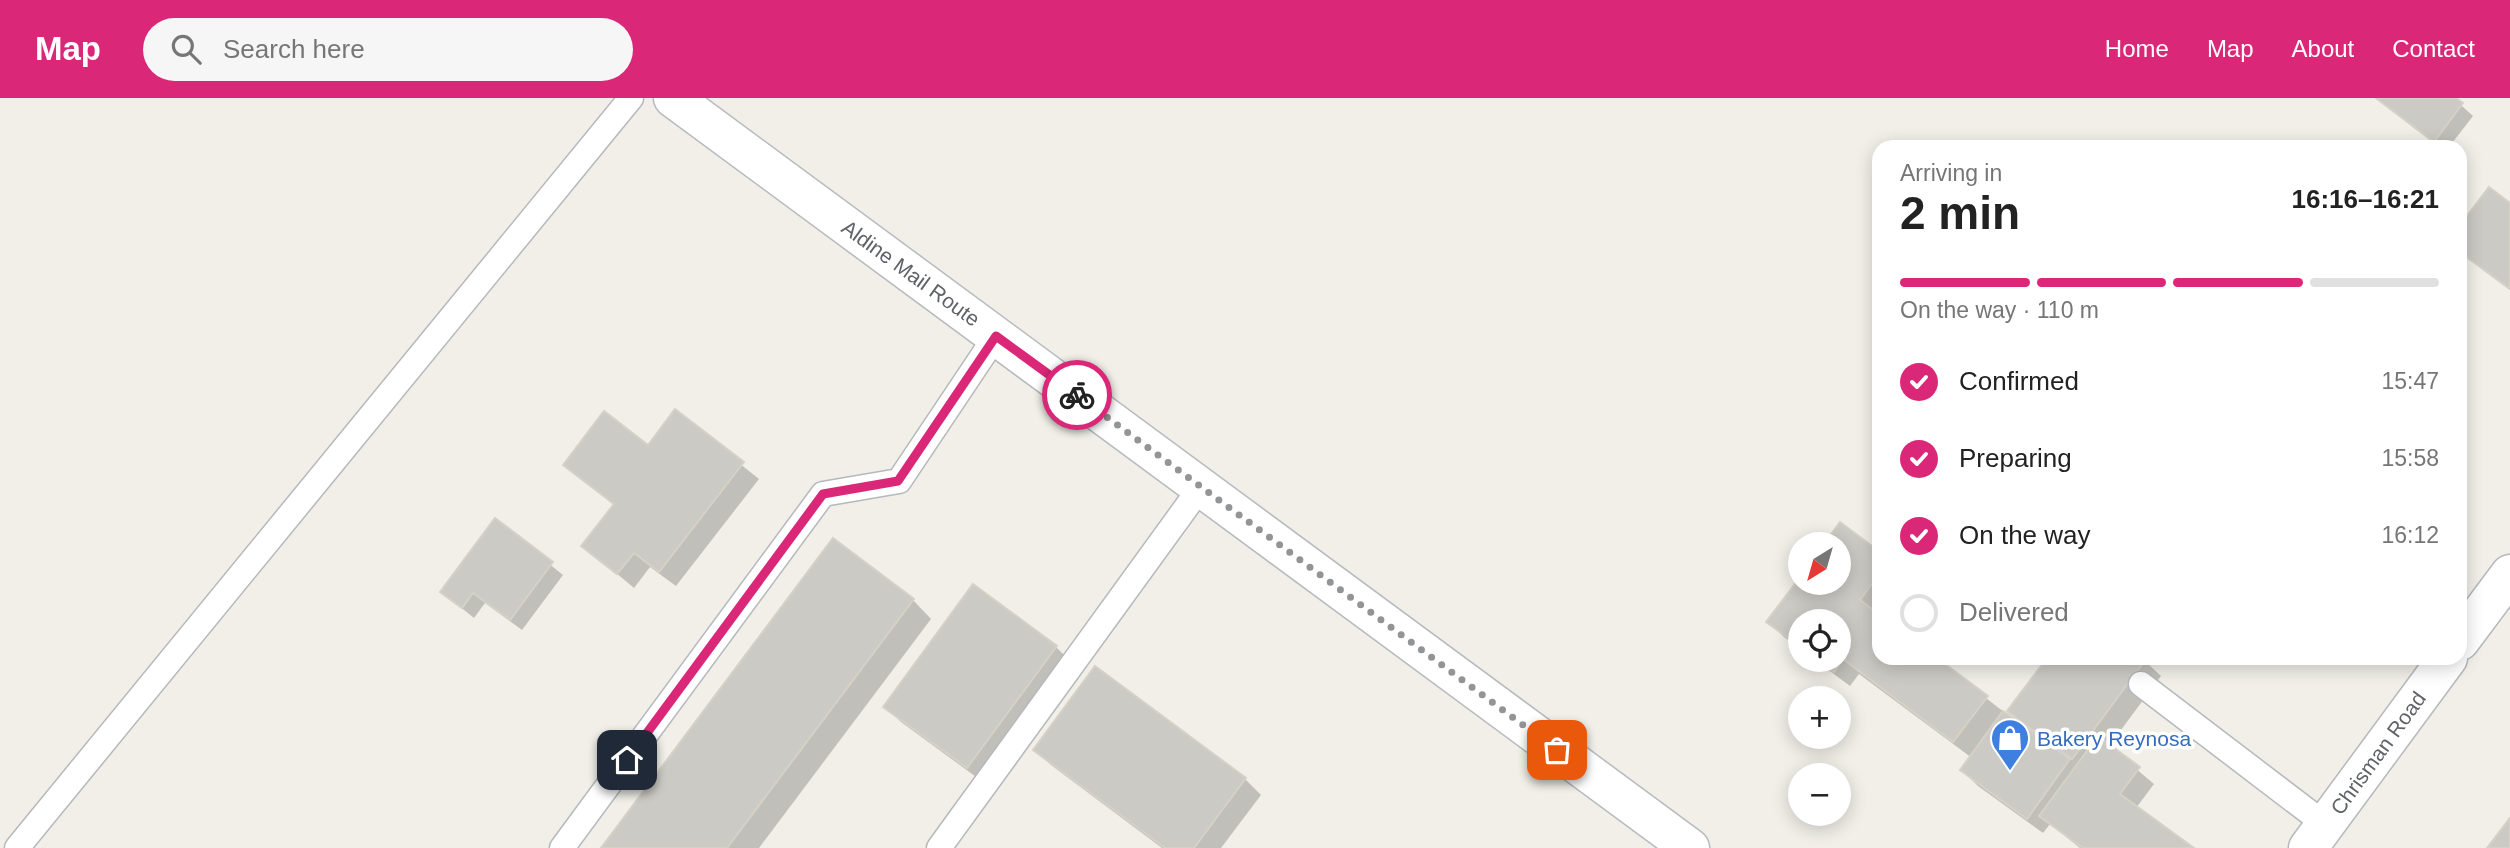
<!DOCTYPE html>
<meta charset="utf-8">
<style>
:root{--surface:#fff;--page:#f6f6f6;--text:#222;--muted:#767676;--line:#e0e0e0;--accent:#db2777}
body{margin:0;font-family:Arial,sans-serif;background:var(--page);color:var(--text);height:100vh;display:flex;flex-direction:column;font-size:26px;white-space:nowrap}
*{box-sizing:border-box;margin:0}
p{font-size:23px;color:var(--muted)}
.icon{flex:none;width:38px;height:38px;fill:none;stroke:currentColor;stroke-width:2;stroke-linecap:round;stroke-linejoin:round}
.map{position:relative;flex:1;overflow:hidden}
.side{position:absolute;left:1872px;top:42px;width:595px;height:525px;display:flex;flex-direction:column;background:var(--surface);border-radius:21px;box-shadow:0 4px 18px #0003}
.side>*{flex:none}
.needle{width:46px;rotate:217deg}
.tools{position:absolute;left:1788px;top:434px;display:grid;gap:14px}
.tools a{display:grid;place-items:center;width:63px;height:63px;border-radius:50%;background:var(--surface);box-shadow:0 4px 18px #0003;font-size:35px}
.pin{position:absolute;display:grid;place-items:center;width:60px;height:60px;color:#fff;margin:-30px;border-radius:14px;box-shadow:0 4px 10px #0006}
.courier{position:absolute;display:grid;place-items:center;width:70px;height:70px;margin:-35px;border:5px solid #db2777;border-radius:50%;background:#fff;color:#222;box-shadow:0 2px 9px #0007}
.overview em{font-style:normal;font-weight:700}
.overview div{display:flex;flex-direction:column-reverse}
.overview{display:flex;align-items:center;justify-content:space-between;height:119px;padding:0 28px}
h1{font-size:46px;font-weight:700;line-height:52px}
.bar{display:grid;grid-template-columns:repeat(4,1fr);gap:10px 7px;align-content:center;height:84px;padding:0 28px}
.bar i{height:9px;border-radius:5px;background:var(--line)}
.bar .selected{background:var(--accent)}
.bar p{grid-column:span 4}
ol{padding:0 28px;list-style:none}
li{display:flex;align-items:center;gap:21px;height:77px}
li p{margin-inline-start:auto}
li .icon{padding:7px;border-radius:50%;background:var(--accent);color:#fff;stroke-width:4}
li:last-child{color:var(--muted)}
li i{width:38px;height:38px;border:4px solid var(--line);border-radius:50%}
header{display:flex;align-items:center;gap:42px;box-sizing:border-box;height:98px;padding:0 35px;background:var(--accent);color:#fff}
header strong{font-size:33px}
nav{display:flex;gap:38px;margin-inline-start:auto;font-size:24px}
.search{width:490px;height:63px;background:var(--page);display:flex;align-items:center;gap:18px;box-sizing:border-box;padding:0 24px;border-radius:38px;color:var(--muted);font-size:26px}
.map>svg:first-child{display:block}
.shadow{fill:#0003}
.building{fill:#cccac5;stroke:#d6d1c6;stroke-width:2}
.lines{fill:none;stroke-linecap:round;stroke-linejoin:round}
.service-casing{stroke:#b5b8bc;stroke-width:27}
.minor-casing{stroke:#b5b8bc;stroke-width:41}
.secondary-casing{stroke:#b6babf;stroke-width:41}
.service{stroke:#fff;stroke-width:24}
.minor{stroke:#fff;stroke-width:38}
.secondary{stroke:#fff;stroke-width:38}
.done{stroke:#929495;stroke-width:7;stroke-dasharray:0 12.6}
.route{stroke:#db2777;stroke-width:9}
.labels{text-anchor:middle;dominant-baseline:central;stroke-width:7;stroke-linejoin:round;paint-order:stroke}
.street-label{font-size:21px;fill:#5f6368;stroke:#fff}
.shop-label{font-size:21px;fill:#366cbe;stroke:#fff;text-anchor:start}
</style>
<header>
<strong>Map</strong>
<div class="search"><svg class="icon" aria-label="search" viewBox="0 0 24 24"><circle cx="10" cy="10" r="6"/><path d="M15 15l6 6"/></svg>Search here</div>
<nav><a>Home</a><a>Map</a><a>About</a><a>Contact</a></nav>
</header>
<div class="map">
<svg width="2510" height="750" viewBox="0 0 2510 750">
<rect width="100%" height="100%" fill="#f1efe8"/>
<!-- shadow -->
<path class="shadow" d="M 2375,0 L 2453,0 L 2473,18 L 2449,49 L 2439,49 Z
M 2510,107 L 2510,192 L 2460,155 L 2460,130 Z
M 675,314 L 759,381 L 676,488 L 650,469 L 634,490 L 584,448 L 615,408 L 566,367 L 648,350 Z
M 495,423 L 563,477 L 522,532 L 485,505 L 474,520 L 442,494 Z
M 1841,427 L 1880,456 L 1880,512 L 1876,517 L 1880,560 L 1934,560 L 2026,631 L 2010,612 L 2049,560 L 2142,560 L 2145,563 L 2161,578 L 2109,648 L 2154,686 L 2136,710 L 2191,750 L 2080,750 L 2050,726 L 2043,735 L 1978,688 L 1962,672 L 1972,660 L 1859,576 L 1850,588 L 1815,562 L 1839,562 L 1839,523 L 1801,523 L 1801,551 L 1784,539 L 1769,524 L 1801,485 L 1839,485 L 1839,446 L 1826,446 Z
M 913,502 L 931,521 L 759,750 L 603,750 Z
M 1056,549 L 1072,565 L 983,684 L 901,624 L 885,608 Z
M 1036,652 L 1245,681 L 1261,697 L 1221,750 L 1162,750 L 1051,667 Z"/>
<!-- building -->
<path class="building" d="M 2376,0 L 2456,0 L 2463,5 L 2434,44 Z
M 2489,89 L 2510,105 L 2510,191 L 2460,154 L 2460,127 Z
M 675,311 L 744,364 L 659,474 L 634,455 L 617,476 L 581,448 L 614,406 L 563,367 L 604,313 L 648,347 Z
M 495,420 L 553,464 L 510,522 L 473,495 L 462,510 L 440,494 Z
M 1840,424 L 1880,454 L 1880,475 L 1860,502 L 1880,517 L 1880,560 L 1937,560 L 1988,598 L 1953,644 L 1843,561 L 1834,574 L 1818,562 L 1839,562 L 1839,523 L 1801,523 L 1801,549 L 1766,524 L 1801,478 L 1801,485 L 1839,485 L 1839,446 L 1824,446 Z
M 833,440 L 914,501 L 727,750 L 601,750 Z
M 973,486 L 1057,548 L 967,670 L 883,609 Z
M 2047,560 L 2146,561 L 2072,661 L 2007,613 Z
M 1095,568 L 1246,680 L 1194,750 L 1165,750 L 1033,652 Z
M 2003,613 L 2070,661 L 2027,721 L 1960,672 Z
M 2098,638 L 2140,669 L 2120,696 L 2194,750 L 2083,750 L 2039,718 Z
M 2510,720 L 2510,750 L 2487,750 Z"/>
<g class="lines">
<defs>
<path id="service" d="M 2141,586 L 2326,727
M 17,750 L 631,0
M 562,750 L 823,396 L 899,383 L 996,238
M 939,750 L 1201,389"/>
<path id="minor" d="M 2460,543 L 2510,476
M 2308,750 L 2448,560"/>
<path id="secondary" d="M 673,0 L 1690,750"/>
</defs>
<!-- service casing -->
<use href="#service" class="service-casing"/>
<!-- minor casing -->
<use href="#minor" class="minor-casing"/>
<!-- secondary casing -->
<use href="#secondary" class="secondary-casing"/>
<!-- service -->
<use href="#service" class="service"/>
<!-- minor -->
<use href="#minor" class="minor"/>
<!-- secondary -->
<use href="#secondary" class="secondary"/>
</g>
<g class="lines">
<!-- done -->
<path class="done" d="M 1077,297 L 1557,652"/>
<!-- route -->
<path class="route" d="M 627,662 L 823,396 L 898,383 L 996,238 L 1077,297"/>
</g>
<!-- icons -->
<defs>
<symbol id="shop-pin" viewBox="-11 -11 22 30"><path d="M0 17L-7.5 6A9.5 9.5 0 1 1 7.5 6Z" fill="#3f7fe0" stroke="#fff"/><path d="M-5-2.5h2.3a2.7 3.5 0 0 1 5.4 0H5L5.5 6h-11ZM-1.5-2.5h3a1.5 2.3 0 0 0-3 0Z" fill="#fff"/></symbol>
</defs>
<g fill-rule="evenodd">
<use href="#shop-pin" x="1988" y="618" width="44" height="60"/>
</g>
<g class="labels">
<!-- street labels -->
<g class="street-label">
<text transform="translate(911 175) rotate(36)">Aldine Mail Route</text>
<text transform="translate(2378 655) rotate(-54)">Chrisman Road</text>
</g>
<!-- shop labels -->
<g class="shop-label">
<text x="2037" y="640">Bakery Reynosa</text>
</g>
</g>
</svg>
<div class="tools">
<a><svg class="needle" viewBox="-14 -14 28 28"><path d="M0-13l5 13h-10z" fill="#e53935"/><path d="M0 13l5-13h-10z" fill="#767676"/></svg></a>
<a><svg class="icon" aria-label="locate" viewBox="0 0 24 24"><circle cx="12" cy="12" r="6"/><path d="M12 2v4M12 18v4M2 12h4M18 12h4"/></svg></a>
<a>+</a>
<a>−</a>
</div>
<div class="pin" style="left:1557px;top:652px;background:#ea580c"><svg class="icon" aria-label="bag" viewBox="0 0 24 24"><path d="M5 8h14l-1 12H6zM9 8a3 3 0 0 1 6 0"/></svg></div>
<div class="pin" style="left:627px;top:662px;background:#1f2937"><svg class="icon" aria-label="home" viewBox="0 0 24 24"><path d="M3 11l9-7 9 7M6 9v11h12V9"/></svg></div>
<div class="courier" style="left:1077px;top:297px"><svg class="icon" aria-label="bike" viewBox="0 0 24 24"><circle cx="6" cy="16" r="4"/><circle cx="18" cy="16" r="4"/><path d="M6 16l4-8h5l3 8M10 8l3 8H6M13 5h3"/></svg></div>
<section class="side">
<div class="overview"><div><h1>2 min</h1><p>Arriving in</p></div><em>16:16–16:21</em></div>
<div class="bar"><i class="selected"></i><i class="selected"></i><i class="selected"></i><i></i><p>On the way · 110 m</p></div>
<ol>
<li><svg class="icon" aria-label="check" viewBox="0 0 24 24"><path d="M5 12l5 5 9-10"/></svg>Confirmed<p>15:47</p></li>
<li><svg class="icon" aria-label="check" viewBox="0 0 24 24"><path d="M5 12l5 5 9-10"/></svg>Preparing<p>15:58</p></li>
<li><svg class="icon" aria-label="check" viewBox="0 0 24 24"><path d="M5 12l5 5 9-10"/></svg>On the way<p>16:12</p></li>
<li><i></i>Delivered</li>
</ol>
</section>
</div>
